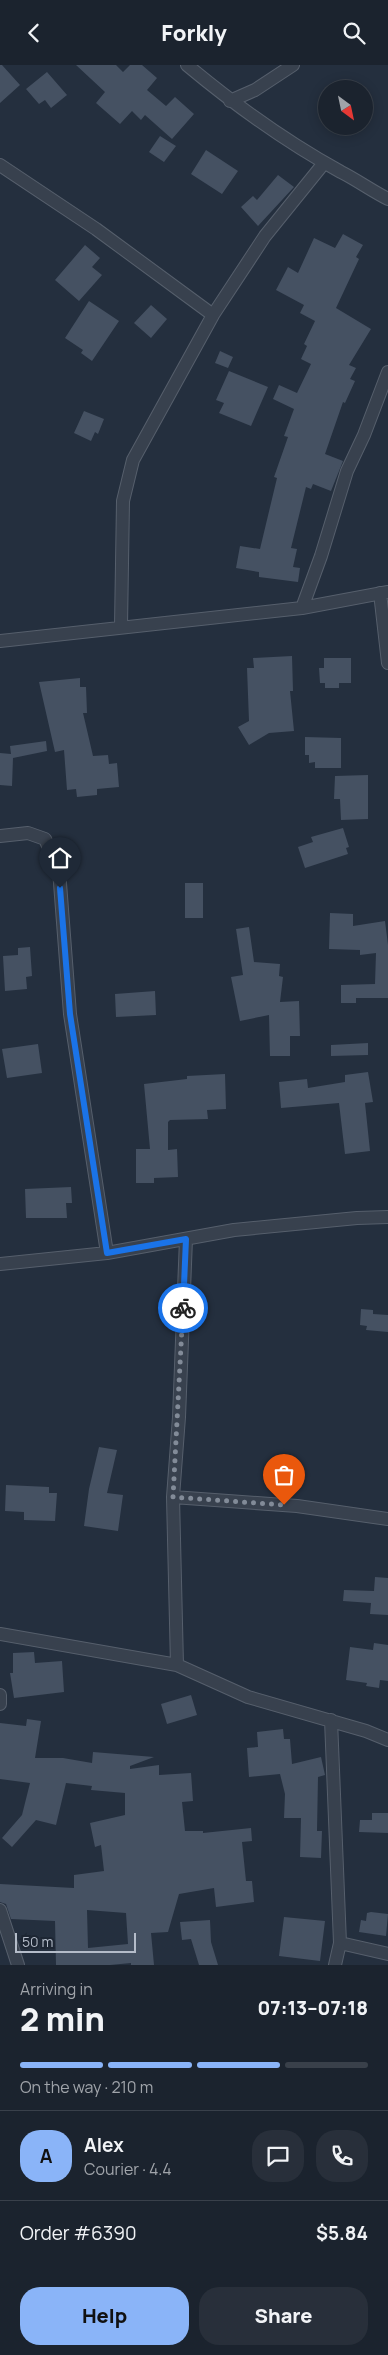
<!DOCTYPE html>
<meta charset="utf-8">
<style>
:root{--surface:#1b232e;--page:#282f3a;--text:#f1f3f6;--muted:#a0a4aa;--line:#39404a;--accent:#8ab4f8}
body{margin:0;font-family:Manrope,sans-serif;background:var(--page);color:var(--text);height:100vh;display:flex;flex-direction:column;font-size:19px;white-space:nowrap}
*{box-sizing:border-box;margin:0}
p{font-size:16px;color:var(--muted)}
.icon{flex:none;width:28px;height:28px;fill:none;stroke:currentColor;stroke-width:2;stroke-linecap:round;stroke-linejoin:round}
.map{position:relative;height:1900px;overflow:hidden}
.panel{display:flex;flex-direction:column;background:var(--surface);flex:1}
.panel>*{flex:none}
.needle{width:32px;rotate:147deg}
.controls{position:absolute;left:318px;top:15px;display:grid;gap:10px}
.controls a{display:grid;place-items:center;width:55px;height:55px;border-radius:50%;background:var(--surface);box-shadow:0 2px 12px #0003,0 0 0 1px var(--line);font-size:25px}
.scale{position:absolute;left:15px;bottom:12px;width:121px;box-sizing:border-box;padding-left:5px;border:2px solid #b4bcc9;border-top:0;font-size:14px;line-height:18px;white-space:nowrap;color:#b4bcc9;-webkit-text-stroke:4px #1d2633;paint-order:stroke}
.pin{position:absolute;display:grid;place-items:center;width:42px;height:42px;color:#fff;margin:-51px -21px;border-radius:50% 50% 50% 0;rotate:-45deg;box-shadow:0 0 5px #0007}
.pin .icon{rotate:45deg}
.courier{position:absolute;display:grid;place-items:center;width:50px;height:50px;margin:-25px;border:4px solid #1a73e8;border-radius:50%;background:#fff;color:#222;box-shadow:0 1px 6px #0007}
.overview em{font-style:normal;font-weight:800}
.overview div{display:flex;flex-direction:column-reverse}
.overview{display:flex;align-items:center;justify-content:space-between;height:85px;padding:0 20px}
h1{font-size:32px;font-weight:800;line-height:38px}
.bar{display:grid;grid-template-columns:repeat(4,1fr);gap:8px 5px;align-content:center;height:60px;padding:0 20px}
.bar i{height:6px;border-radius:4px;background:var(--line)}
.bar .on{background:var(--accent)}
.bar p{grid-column:span 4}
.line{display:flex;align-items:center;gap:12px;padding:0 20px;border-top:1px solid var(--line)}
.line div{flex:1}
.round{display:grid;place-items:center;flex:none;width:52px;height:52px;border-radius:20px;background:var(--page)}
.button{display:flex;gap:10px;margin-top:auto;padding:10px 20px}
.button a{flex:1;height:58px;border-radius:20px;background:var(--accent);color:#111;font-size:20px;font-weight:800;line-height:58px;text-align:center}
.button a+a{background:var(--page);color:var(--text)}
header{display:flex;justify-content:space-between;align-items:center;height:65px;padding:0 20px;background:var(--surface);font-size:22px;font-weight:800}
.map>svg:first-child{display:block}
.building{fill:#455162;fill-rule:evenodd}
.lines{fill:none;stroke-linecap:round;stroke-linejoin:round}
.minor-casing{stroke:#565f6c;stroke-width:14}
.minor{stroke:#38414e;stroke-width:12}
.done{stroke:#828b98;stroke-width:5;stroke-dasharray:0 9}
.route{stroke:#1a73e8;stroke-width:6}
</style>
<header><svg class="icon" aria-label="back" viewBox="0 0 24 24"><path d="M15 5l-7 7 7 7"/></svg>Forkly<svg class="icon" aria-label="search" viewBox="0 0 24 24"><circle cx="10" cy="10" r="6"/><path d="M15 15l6 6"/></svg></header>
<div class="map">
<svg width="388" height="1900" viewBox="0 0 388 1900">
<rect width="100%" height="100%" fill="#242f3e"/>
<!-- building -->
<path class="building" d="M 0,0 L 2,0 L 20,20 L 0,38 Z
M 76,0 L 116,0 L 123,7 L 130,0 L 142,0 L 157,13 L 147,25 L 166,41 L 175,32 L 194,49 L 172,74 L 145,50 L 141,55 L 132,46 L 120,59 L 96,38 L 105,27 Z
M 47,7 L 67,30 L 51,43 L 45,35 L 39,39 L 26,24 Z
M 160,71 L 176,81 L 164,97 L 149,87 Z
M 206,85 L 238,106 L 222,129 L 191,109 Z
M 278,110 L 294,122 L 258,161 L 241,142 L 253,131 L 257,135 Z
M 343,169 L 363,180 L 356,192 L 359,194 L 336,243 L 371,264 L 349,300 L 356,303 L 350,314 L 355,316 L 345,338 L 343,337 L 325,389 L 343,396 L 331,426 L 313,419 L 311,424 L 306,422 L 291,483 L 297,484 L 293,502 L 300,503 L 298,517 L 259,512 L 259,507 L 236,503 L 240,481 L 260,484 L 277,413 L 274,412 L 288,372 L 284,371 L 294,344 L 273,334 L 279,320 L 297,328 L 311,299 L 301,294 L 307,281 L 304,279 L 315,256 L 300,248 L 304,240 L 276,225 L 288,202 L 298,208 L 314,173 L 335,183 Z
M 85,180 L 100,193 L 92,202 L 102,210 L 79,236 L 55,215 Z
M 89,236 L 119,256 L 92,296 L 81,288 L 83,285 L 65,273 Z
M 151,240 L 167,254 L 151,273 L 134,258 Z
M 220,286 L 233,292 L 228,303 L 215,298 Z
M 229,306 L 268,322 L 251,361 L 219,348 L 224,338 L 216,335 Z
M 84,346 L 104,354 L 98,369 L 95,367 L 91,376 L 74,368 Z
M 292,591 L 293,626 L 290,626 L 294,666 L 269,668 L 249,680 L 238,662 L 249,656 L 247,603 L 254,603 L 253,593 Z
M 324,593 L 351,593 L 351,618 L 339,618 L 339,623 L 325,623 L 325,618 L 320,618 L 319,603 L 324,603 Z
M 80,613 L 80,622 L 86,622 L 87,648 L 83,648 L 93,691 L 108,690 L 109,699 L 117,698 L 119,722 L 97,724 L 97,730 L 77,732 L 76,724 L 67,725 L 64,685 L 55,687 L 39,617 Z
M 305,672 L 341,673 L 341,703 L 315,703 L 315,697 L 309,698 L 309,690 L 305,690 Z
M 46,676 L 47,686 L 13,693 L 12,721 L 0,720 L 0,688 L 11,689 L 10,681 Z
M 368,710 L 368,754 L 341,755 L 340,734 L 334,734 L 335,711 Z
M 343,763 L 349,782 L 346,783 L 348,789 L 305,803 L 298,782 L 313,777 L 311,772 Z
M 185,818 L 203,818 L 203,853 L 185,853 Z
M 330,848 L 353,849 L 353,861 L 385,856 L 388,880 L 388,933 L 356,933 L 356,938 L 341,938 L 341,920 L 375,919 L 376,888 L 360,890 L 360,885 L 329,884 Z
M 249,862 L 254,897 L 280,899 L 279,911 L 283,912 L 280,937 L 299,936 L 300,971 L 290,971 L 290,991 L 270,991 L 269,950 L 240,956 L 231,912 L 243,910 L 236,864 Z
M 30,882 L 32,911 L 26,912 L 27,924 L 5,926 L 3,891 L 18,890 L 18,883 Z
M 155,926 L 156,950 L 116,952 L 115,929 Z
M 368,978 L 368,990 L 331,991 L 331,980 Z
M 38,979 L 42,1008 L 7,1013 L 2,984 Z
M 368,1007 L 373,1037 L 365,1038 L 370,1086 L 345,1089 L 339,1038 L 281,1043 L 279,1017 L 307,1014 L 308,1023 L 345,1017 L 345,1010 Z
M 225,1009 L 226,1044 L 207,1045 L 208,1054 L 170,1055 L 168,1057 L 168,1085 L 177,1084 L 178,1112 L 154,1113 L 154,1118 L 136,1118 L 136,1084 L 150,1084 L 144,1019 L 187,1014 L 187,1011 Z
M 71,1122 L 72,1138 L 66,1138 L 67,1153 L 26,1153 L 25,1124 Z
M 361,1244 L 373,1245 L 373,1249 L 388,1250 L 388,1267 L 366,1265 L 367,1261 L 360,1260 Z
M 99,1382 L 117,1385 L 107,1428 L 123,1430 L 118,1466 L 84,1461 L 89,1424 Z
M 6,1420 L 49,1422 L 49,1428 L 57,1428 L 55,1456 L 24,1455 L 24,1447 L 5,1446 Z
M 375,1512 L 388,1513 L 388,1550 L 370,1549 L 371,1538 L 343,1536 L 344,1525 L 374,1526 Z
M 374,1578 L 388,1580 L 388,1616 L 380,1615 L 379,1623 L 366,1621 L 367,1618 L 346,1615 L 350,1582 L 373,1585 Z
M 34,1587 L 35,1598 L 62,1596 L 64,1627 L 14,1633 L 10,1608 L 13,1608 L 13,1588 Z
M 191,1630 L 197,1650 L 167,1659 L 161,1639 Z
M 27,1654 L 41,1656 L 35,1693 L 63,1693 L 92,1698 L 93,1687 L 154,1692 L 130,1701 L 130,1704 L 159,1700 L 159,1710 L 191,1708 L 193,1736 L 182,1737 L 185,1766 L 203,1766 L 203,1768 L 251,1763 L 252,1776 L 242,1777 L 246,1816 L 252,1816 L 254,1837 L 216,1842 L 214,1823 L 179,1829 L 168,1867 L 151,1868 L 154,1900 L 131,1900 L 131,1898 L 110,1900 L 56,1900 L 55,1856 L 11,1854 L 6,1839 L 0,1837 L 0,1819 L 74,1823 L 74,1810 L 104,1806 L 101,1780 L 95,1782 L 90,1758 L 125,1750 L 125,1728 L 91,1725 L 92,1721 L 66,1718 L 56,1760 L 36,1755 L 12,1782 L 2,1773 L 22,1750 L 30,1718 L 0,1714 L 0,1658 L 26,1661 ZM 87,1845 L 126,1848 L 128,1879 L 88,1883 Z
M 283,1664 L 284,1674 L 290,1674 L 292,1699 L 321,1692 L 325,1710 L 318,1712 L 317,1766 L 322,1766 L 321,1793 L 300,1792 L 301,1753 L 284,1753 L 285,1729 L 280,1709 L 249,1712 L 247,1683 L 258,1682 L 257,1667 Z
M 372,1748 L 388,1748 L 388,1768 L 359,1767 L 360,1755 L 372,1755 Z
M 371,1847 L 388,1849 L 386,1871 L 359,1867 L 361,1855 L 366,1856 L 367,1848 Z
M 284,1852 L 325,1856 L 320,1896 L 279,1891 Z
M 210,1855 L 211,1877 L 218,1900 L 199,1900 L 191,1874 L 182,1875 L 180,1857 Z"/>
<g class="lines">
<defs>
<path id="minor" d="M 187,0 C 235,40 286,77 341,107 C 357,115 372,126 388,134
M 230,36 L 255,25 L 293,0
M 0,100 L 96,164 L 213,250
M 380,528 L 388,598
M 302,543 L 321,491 L 347,406 L 364,370 L 388,307
M 121,561 L 123,436 L 133,395 L 213,250 L 265,171 L 324,98
M 0,576 L 302,543 L 388,527
M 0,771 L 28,768 L 45,774 L 59,805 L 70,949 L 107,1188
M 0,1199 L 107,1188 L 234,1165 L 357,1153 L 388,1152
M 173,1432 L 179,1352 L 186,1174
M 0,1569 L 177,1600 L 248,1632 L 366,1666 L 388,1675
M 177,1600 L 173,1432 L 297,1441 L 388,1454
M 0,1630 L 0,1639
M 331,1655 L 340,1878 L 335,1900
M 0,1845 L 18,1900
M 340,1878 L 388,1889"/>
</defs>
<!-- minor casing -->
<use href="#minor" class="minor-casing"/>
<!-- minor -->
<use href="#minor" class="minor"/>
</g>
<g class="lines">
<!-- done -->
<path class="done" d="M 183,1243 L 173,1432 L 284,1440"/>
<!-- route -->
<path class="route" d="M 60,823 L 70,949 L 107,1188 L 186,1174 L 183,1243"/>
</g>
</svg>
<div class="controls">
<a><svg class="needle" viewBox="-14 -14 28 28"><path d="M0-13l5 13h-10z" fill="#e53935"/><path d="M0 13l5-13h-10z" fill="#a0a4aa"/></svg></a>
</div>
<div class="scale">50 m</div>
<div class="pin" style="left:284px;top:1440px;background:#ea580c"><svg class="icon" aria-label="bag" viewBox="0 0 24 24"><path d="M5 8h14l-1 12H6zM9 8a3 3 0 0 1 6 0"/></svg></div>
<div class="pin" style="left:60px;top:823px;background:#1f2937"><svg class="icon" aria-label="home" viewBox="0 0 24 24"><path d="M3 11l9-7 9 7M6 9v11h12V9"/></svg></div>
<div class="courier" style="left:183px;top:1243px"><svg class="icon" aria-label="bike" viewBox="0 0 24 24"><circle cx="6" cy="16" r="4"/><circle cx="18" cy="16" r="4"/><path d="M6 16l4-8h5l3 8M10 8l3 8H6M13 5h3"/></svg></div>
</div>
<section class="panel">
<div class="overview"><div><h1>2 min</h1><p>Arriving in</p></div><em>07:13–07:18</em></div>
<div class="bar"><i class="on"></i><i class="on"></i><i class="on"></i><i></i><p>On the way · 210 m</p></div>
<div class="line" style="height:90px"><b class="round" style="background:var(--accent);color:#111">A</b><div><b>Alex</b><p>Courier · 4.4</p></div><a class="round"><svg class="icon" aria-label="chat" viewBox="0 0 24 24"><path d="M4 5h16v11H9l-5 4z"/></svg></a><a class="round"><svg class="icon" aria-label="phone" viewBox="0 0 24 24"><path d="M5 4h4l2 5-3 2q2 4 5 5l2-3 5 2v4C11 20 4 13 5 4z"/></svg></a></div>
<div class="line" style="height:65px"><div>Order #6390</div><b>$5.84</b></div>
<div class="button"><a>Help</a><a>Share</a></div>
</section>
